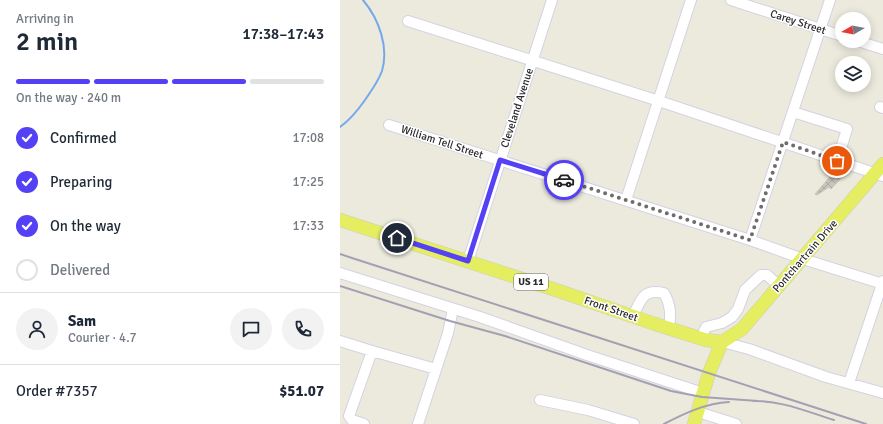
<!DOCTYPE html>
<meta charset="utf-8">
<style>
:root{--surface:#fff;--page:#f2f2f3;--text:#1f2937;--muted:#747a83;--line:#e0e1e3;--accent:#5441f5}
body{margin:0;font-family:Signika,sans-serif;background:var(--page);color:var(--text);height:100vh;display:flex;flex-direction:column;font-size:15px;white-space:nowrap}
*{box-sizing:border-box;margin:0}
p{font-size:13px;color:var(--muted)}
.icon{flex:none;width:22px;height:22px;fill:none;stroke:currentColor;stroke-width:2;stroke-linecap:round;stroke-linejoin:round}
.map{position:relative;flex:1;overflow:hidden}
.drawer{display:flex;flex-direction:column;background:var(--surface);width:340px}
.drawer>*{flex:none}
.needle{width:26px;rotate:261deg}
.controls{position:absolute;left:495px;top:12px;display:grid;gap:8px}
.controls a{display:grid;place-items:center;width:36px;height:36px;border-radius:50%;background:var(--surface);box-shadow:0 2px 10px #0003;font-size:20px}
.pin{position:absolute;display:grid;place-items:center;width:34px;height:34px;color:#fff;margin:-17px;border:2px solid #fff;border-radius:50%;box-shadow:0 1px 4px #0007}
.courier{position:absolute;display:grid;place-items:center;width:40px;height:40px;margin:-20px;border:3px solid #5441f5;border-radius:50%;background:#fff;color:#222;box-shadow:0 1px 5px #0007}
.headline em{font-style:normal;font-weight:600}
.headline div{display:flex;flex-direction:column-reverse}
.headline{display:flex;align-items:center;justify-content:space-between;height:68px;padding:0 16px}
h1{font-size:26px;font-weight:600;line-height:30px}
.bar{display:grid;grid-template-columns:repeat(4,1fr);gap:6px 4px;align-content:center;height:48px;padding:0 16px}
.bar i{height:5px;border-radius:3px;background:var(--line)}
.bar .active{background:var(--accent)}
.bar p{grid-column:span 4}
.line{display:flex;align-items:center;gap:10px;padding:0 16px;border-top:1px solid var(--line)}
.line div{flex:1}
.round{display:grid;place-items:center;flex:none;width:42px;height:42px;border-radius:21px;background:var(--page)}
ol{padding:0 16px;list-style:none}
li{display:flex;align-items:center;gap:12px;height:44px}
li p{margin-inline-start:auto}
li .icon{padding:4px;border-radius:50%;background:var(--accent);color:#fff;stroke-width:4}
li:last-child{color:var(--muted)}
li i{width:22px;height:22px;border:2px solid var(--line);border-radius:50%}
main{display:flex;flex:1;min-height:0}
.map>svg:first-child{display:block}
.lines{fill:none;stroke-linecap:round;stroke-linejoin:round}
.stream{stroke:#73a8eb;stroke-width:2}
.building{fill:url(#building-cross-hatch);stroke:#c7c6b7}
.minor-casing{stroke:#d4d2e3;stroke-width:12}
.major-casing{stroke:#ccc;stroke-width:14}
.minor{stroke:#fff;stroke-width:10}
.major{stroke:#e5ed61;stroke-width:13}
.rail{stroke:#a3a0b4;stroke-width:2}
.done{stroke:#6e6d69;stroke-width:4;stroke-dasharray:0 7.2}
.route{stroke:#5441f5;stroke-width:5}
.labels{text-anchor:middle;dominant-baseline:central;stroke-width:3;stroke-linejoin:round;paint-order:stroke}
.shield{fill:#fff;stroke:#6a6a6a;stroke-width:1}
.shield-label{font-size:10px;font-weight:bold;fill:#2a2a2a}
.street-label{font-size:11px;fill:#2a2a2a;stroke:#fff}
</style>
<main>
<section class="drawer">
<div class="headline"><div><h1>2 min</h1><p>Arriving in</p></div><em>17:38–17:43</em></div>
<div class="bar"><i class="active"></i><i class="active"></i><i class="active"></i><i></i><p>On the way · 240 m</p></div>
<ol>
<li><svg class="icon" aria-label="check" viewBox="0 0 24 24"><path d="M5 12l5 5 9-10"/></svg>Confirmed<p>17:08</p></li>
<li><svg class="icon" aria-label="check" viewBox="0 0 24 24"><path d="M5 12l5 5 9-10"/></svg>Preparing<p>17:25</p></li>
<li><svg class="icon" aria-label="check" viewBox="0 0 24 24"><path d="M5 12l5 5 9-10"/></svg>On the way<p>17:33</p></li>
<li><i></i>Delivered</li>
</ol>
<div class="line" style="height:72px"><a class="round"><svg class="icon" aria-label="person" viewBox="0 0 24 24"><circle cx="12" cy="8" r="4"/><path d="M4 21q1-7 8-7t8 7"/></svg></a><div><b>Sam</b><p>Courier · 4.7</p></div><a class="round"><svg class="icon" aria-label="chat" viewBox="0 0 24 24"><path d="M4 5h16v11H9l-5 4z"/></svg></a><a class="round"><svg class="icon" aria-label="phone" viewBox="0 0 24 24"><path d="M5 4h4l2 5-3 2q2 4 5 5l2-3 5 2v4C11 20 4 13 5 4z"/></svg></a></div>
<div class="line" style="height:52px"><div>Order #7357</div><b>$51.07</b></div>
</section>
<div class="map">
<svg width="543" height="424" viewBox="0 0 543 424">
<defs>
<pattern id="building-cross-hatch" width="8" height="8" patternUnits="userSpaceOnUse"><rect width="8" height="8" fill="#c8c6bc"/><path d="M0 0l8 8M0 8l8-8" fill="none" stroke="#acaaa2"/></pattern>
</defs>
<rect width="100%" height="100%" fill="#eceadd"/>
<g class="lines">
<!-- stream -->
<path class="stream" d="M 0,127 C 10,120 18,110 25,100 C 31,91 38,82 42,71 C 49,47 39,19 23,0"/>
</g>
<!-- building -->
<path class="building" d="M 495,171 L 502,177 L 491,189 L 489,187 L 477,195 L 475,194 Z"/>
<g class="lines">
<defs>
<path id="minor" d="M 391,0 L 502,36
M 68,21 L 319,101 L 543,176
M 518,41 L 543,49
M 540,107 L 543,108
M 453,112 L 507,129 L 497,161
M 49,125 L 410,240 L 463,259 L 543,284
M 286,200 L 351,0
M 410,240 L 490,0
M 128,261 L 212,0
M 0,273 L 140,317 L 247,355 L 363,393
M 293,316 C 301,300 303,288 324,293 C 331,305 331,315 329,328
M 361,338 L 366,327 L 382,323 L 392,317 L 398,309 L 405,290 L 421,275 L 427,275 L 439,286
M 0,341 L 32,351 L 96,369
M 382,342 L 409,349 L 486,377 L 543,393
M 509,383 L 543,281
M 200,400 L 248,410 L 294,424
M 358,412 L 396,424
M 24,424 L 12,420 L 9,416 L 32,351
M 78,424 L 108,333 L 113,309"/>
<path id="major" d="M 0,220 L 219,291 L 315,324 L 366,340 L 382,342
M 382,342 L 402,329 L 543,164
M 354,424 L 369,373 L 382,342"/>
</defs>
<!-- minor casing -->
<use href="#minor" class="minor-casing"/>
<!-- major casing -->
<use href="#major" class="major-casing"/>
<!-- minor -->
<use href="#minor" class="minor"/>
<!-- major -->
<use href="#major" class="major"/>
<!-- rail -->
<path class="rail" d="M 0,254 C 175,312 351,367 526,424
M 0,286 L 110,321 L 165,336 L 331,391 L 362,397 L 418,401
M 413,401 C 440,400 468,412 494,420
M 324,424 C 343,414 366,403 389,402"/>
</g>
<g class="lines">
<!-- done -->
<path class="done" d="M 224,180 L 410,240 L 443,142 L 497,161"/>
<!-- route -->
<path class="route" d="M 57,238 L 128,261 L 160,160 L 224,180"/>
</g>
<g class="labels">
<!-- shield labels -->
<rect class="shield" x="174" y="274" width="34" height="16" rx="3"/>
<g class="shield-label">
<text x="191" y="282">US 11</text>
</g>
<!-- street labels -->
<g class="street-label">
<text transform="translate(458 22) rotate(18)">Carey Street</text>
<text transform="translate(177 108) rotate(-72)">Cleveland Avenue</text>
<text transform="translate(102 142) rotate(18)">William Tell Street</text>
<text transform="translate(465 256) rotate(-49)">Pontchartrain Drive</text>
<text transform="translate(271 309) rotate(19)">Front Street</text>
</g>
</g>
</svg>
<div class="controls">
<a><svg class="needle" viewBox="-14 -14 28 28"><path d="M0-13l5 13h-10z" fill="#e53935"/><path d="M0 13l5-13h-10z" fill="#747a83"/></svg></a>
<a><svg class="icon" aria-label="layers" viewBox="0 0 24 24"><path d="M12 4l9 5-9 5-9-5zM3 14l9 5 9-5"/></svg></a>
</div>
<div class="pin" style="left:497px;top:161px;background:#ea580c"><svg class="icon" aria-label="bag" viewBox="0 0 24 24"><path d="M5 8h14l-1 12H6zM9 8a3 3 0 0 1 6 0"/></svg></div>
<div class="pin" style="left:57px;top:238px;background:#1f2937"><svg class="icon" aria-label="home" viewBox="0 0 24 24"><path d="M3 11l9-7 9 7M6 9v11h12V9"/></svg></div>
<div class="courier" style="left:224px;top:180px"><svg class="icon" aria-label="car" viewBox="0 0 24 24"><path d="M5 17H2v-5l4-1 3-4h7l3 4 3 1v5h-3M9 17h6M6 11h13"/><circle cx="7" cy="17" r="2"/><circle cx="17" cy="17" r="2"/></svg></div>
</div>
</main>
